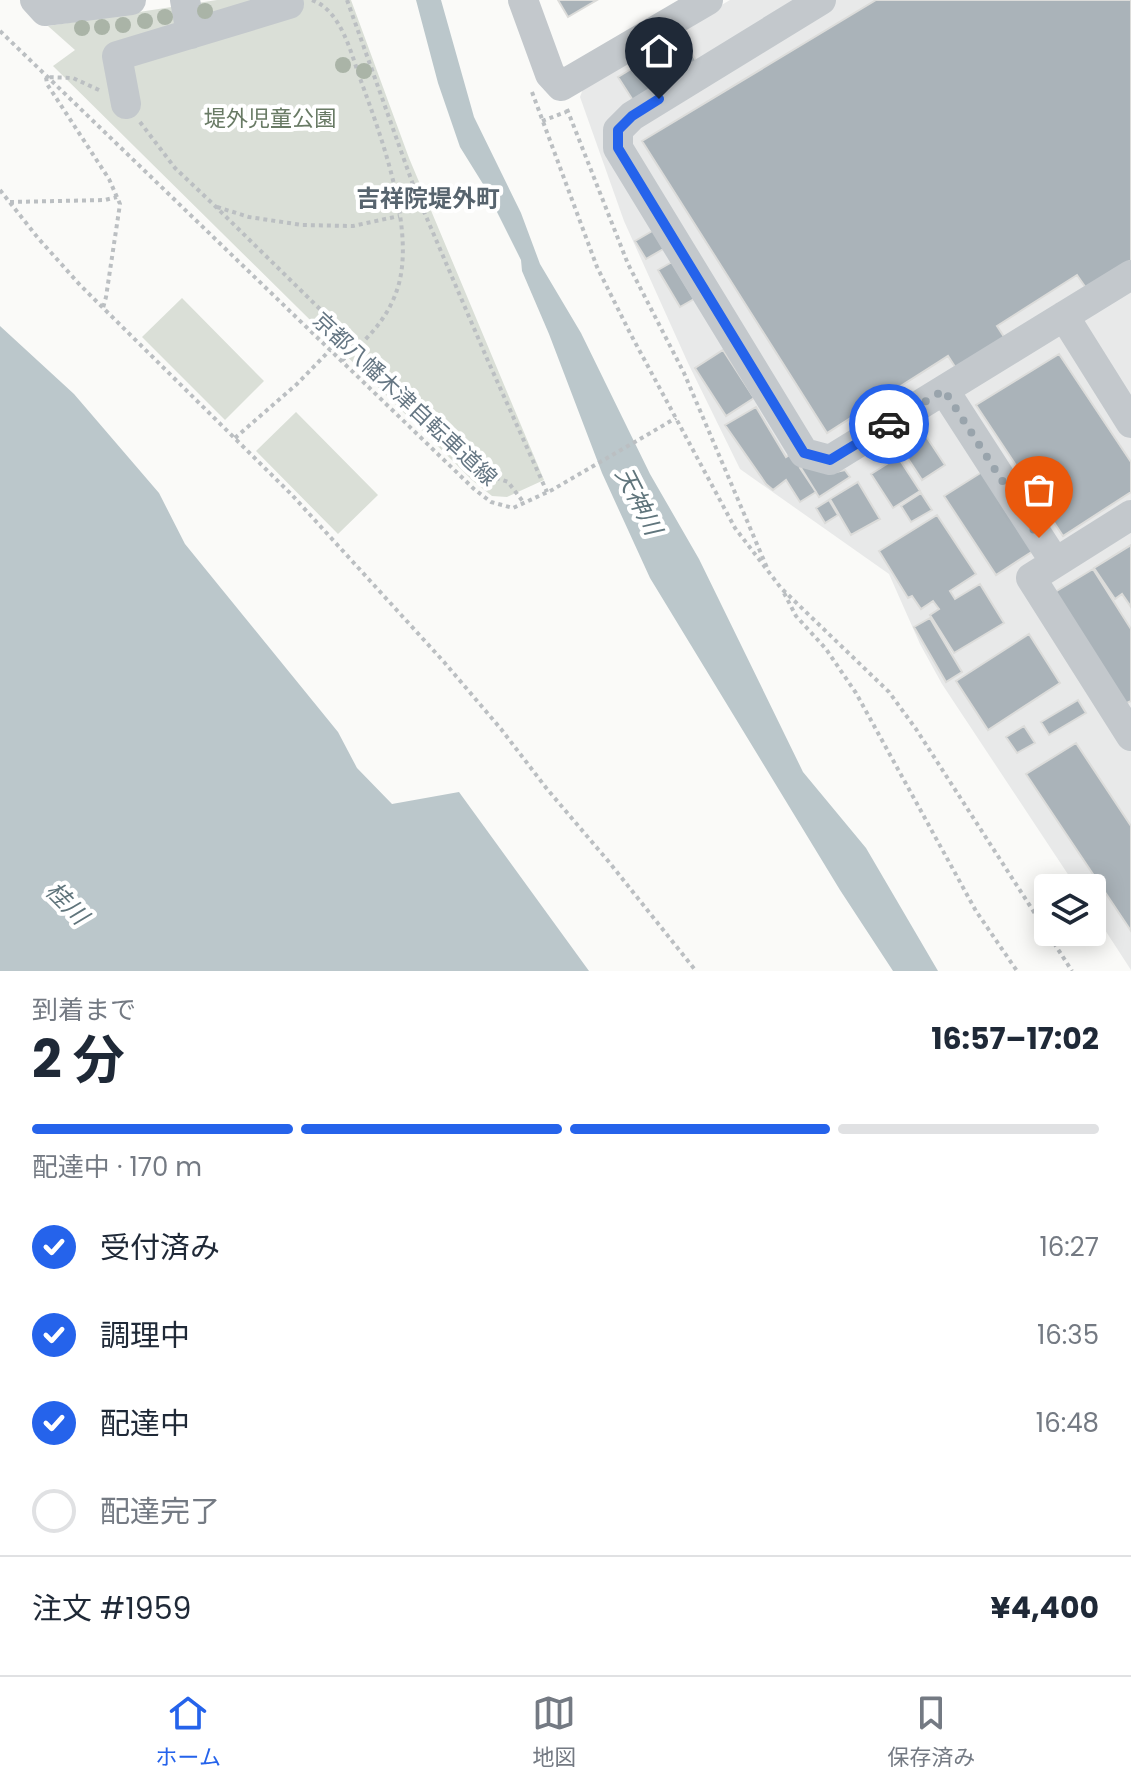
<!DOCTYPE html>
<html lang="ja">
<meta charset="utf-8">
<style>
:root{--surface:#fff;--page:#f2f2f3;--text:#1f2937;--muted:#747a83;--line:#e0e1e3;--accent:#2563eb}
body{margin:0;font-family:Poppins,"Noto Sans JP",sans-serif;background:var(--page);color:var(--text);height:100vh;display:flex;flex-direction:column;font-size:30px;white-space:nowrap}
*{box-sizing:border-box;margin:0}
p{font-size:26px;color:var(--muted)}
.icon{flex:none;width:44px;height:44px;fill:none;stroke:currentColor;stroke-width:2;stroke-linecap:round;stroke-linejoin:round}
.map{position:relative;height:971px;overflow:hidden}
.drawer{display:flex;flex-direction:column;background:var(--surface);flex:1}
.drawer>*{flex:none}
.buttons{position:absolute;left:1034px;top:874px;display:grid;gap:16px}
.buttons a{display:grid;place-items:center;width:72px;height:72px;border-radius:8px;background:var(--surface);box-shadow:0 4px 20px #0003;font-size:40px}
.pin{position:absolute;display:grid;place-items:center;width:68px;height:68px;color:#fff;margin:-82px -34px;border-radius:50% 50% 50% 0;rotate:-45deg;box-shadow:0 0 8px #0007}
.pin .icon{rotate:45deg}
.courier{position:absolute;display:grid;place-items:center;width:80px;height:80px;margin:-40px;border:6px solid #2563eb;border-radius:50%;background:#fff;color:#222;box-shadow:0 2px 10px #0007}
.head em{font-style:normal;font-weight:700}
.head div{display:flex;flex-direction:column-reverse}
.head{display:flex;align-items:center;justify-content:space-between;height:136px;padding:0 32px}
h1{font-size:52px;font-weight:700;line-height:60px}
.bar{display:grid;grid-template-columns:repeat(4,1fr);gap:12px 8px;align-content:center;height:96px;padding:0 32px}
.bar i{height:10px;border-radius:6px;background:var(--line)}
.bar .active{background:var(--accent)}
.bar p{grid-column:span 4}
.line{display:flex;align-items:center;gap:20px;padding:0 32px;border-top:2px solid var(--line)}
.line div{flex:1}
ol{padding:0 32px;list-style:none}
li{display:flex;align-items:center;gap:24px;height:88px}
li p{margin-inline-start:auto}
li .icon{padding:8px;border-radius:50%;background:var(--accent);color:#fff;stroke-width:4}
li:last-child{color:var(--muted)}
li i{width:44px;height:44px;border:4px solid var(--line);border-radius:50%}
.tabs{display:flex;justify-content:space-around;align-items:center;height:112px;border-top:2px solid var(--line);background:var(--surface);font-size:22px;color:var(--muted)}
.tabs a{display:grid;justify-items:center;gap:4px}
.tabs .active{color:var(--accent)}
.map>svg:first-child{display:block}
.built{fill:#e8e9e9}
.green{fill:#dadfd7}
.water{fill:#bbc7cb}
.building{fill:#aab3b9;stroke:#dcdcda;stroke-width:2}
.lines{fill:none;stroke-linecap:round;stroke-linejoin:round}
.path{stroke:#bbbfc2;stroke-width:4;stroke-dasharray:4 4;stroke-linecap:butt}
.minor{stroke:#c3c8cc;stroke-width:30}
.tree{fill:#aab4a7}
.done{stroke:#99a4ac;stroke-width:8;stroke-dasharray:0 14.4}
.route{stroke:#2563eb;stroke-width:10}
.labels{text-anchor:middle;dominant-baseline:central;stroke-width:8;stroke-linejoin:round;paint-order:stroke}
.park-label{font-size:22px;fill:#687a64;stroke:#fff}
.street-label{font-size:22px;fill:#657683;stroke:#fff}
.neighbourhood-label{font-size:24px;font-weight:bold;fill:#57646e;stroke:#fff}
.water-label{font-size:24px;font-style:italic;fill:#60757c;stroke:#fff}
</style>
<div class="map">
<svg width="1131" height="971" viewBox="0 0 1131 971">
<rect width="100%" height="100%" fill="#fafaf8"/>
<!-- built -->
<path class="built" d="M 730,0 L 1131,0 L 1131,970 L 1092,910 L 1092,888 L 1077,888 L 942,684 L 920,644 L 889,574 L 740,469 L 688,363 L 624,221 L 580,97 L 584,86 Z"/>
<!-- green -->
<path class="green" d="M 217,0 L 351,0 L 409,158 L 544,480 L 507,497 L 492,496 L 472,480 L 53,66 L 75,50 L 48,26 Z
M 182,298 L 264,381 L 225,420 L 142,337 Z
M 296,412 L 378,495 L 338,534 L 256,451 Z"/>
<!-- water -->
<path class="water" d="M 416,0 L 441,0 L 474,117 L 521,213 L 540,264 L 581,333 L 650,474 L 699,559 L 803,772 L 866,848 L 938,971 L 893,971 L 840,890 L 650,578 L 602,473 L 549,334 L 522,271 L 521,260 L 483,184 L 460,147 L 438,83 Z
M 0,326 L 74,394 L 159,493 L 185,544 L 338,732 L 357,768 L 392,804 L 459,792 L 589,971 L 0,971 Z"/>
<!-- building -->
<path class="building" d="M 558,0 L 597,0 L 568,17 Z
M 876,0 L 1131,0 L 1131,260 L 1086,288 L 1077,275 L 997,326 L 1008,343 L 959,373 L 948,356 L 827,433 L 642,141 Z
M 680,33 L 698,64 L 652,90 L 637,67 L 651,59 L 646,53 Z
M 636,66 L 652,91 L 634,102 L 618,77 Z
M 654,230 L 665,248 L 646,259 L 635,241 Z
M 672,262 L 694,299 L 680,307 L 658,270 Z
M 723,350 L 754,398 L 726,416 L 695,368 Z
M 1059,354 L 1131,462 L 1131,492 L 1063,536 L 976,405 Z
M 756,407 L 786,457 L 794,452 L 804,466 L 800,468 L 816,492 L 800,502 L 786,480 L 773,490 L 766,484 L 725,425 Z
M 926,436 L 945,465 L 922,480 L 903,451 Z
M 898,457 L 920,491 L 893,508 L 871,474 Z
M 804,466 L 836,472 L 845,470 L 850,477 L 819,497 L 801,468 Z
M 982,472 L 1033,551 L 996,575 L 944,496 Z
M 858,482 L 880,519 L 851,535 L 830,499 Z
M 921,493 L 932,510 L 911,522 L 901,506 Z
M 829,500 L 838,515 L 825,523 L 816,508 Z
M 937,515 L 976,574 L 950,591 L 955,599 L 980,584 L 1004,623 L 954,653 L 930,615 L 939,609 L 933,601 L 921,609 L 912,596 L 908,598 L 879,551 Z
M 1131,545 L 1131,607 L 1122,594 L 1115,599 L 1094,568 Z
M 1093,569 L 1131,629 L 1131,701 L 1125,704 L 1055,592 Z
M 930,618 L 962,672 L 946,682 L 914,627 Z
M 1029,634 L 1060,683 L 988,730 L 956,681 Z
M 1078,700 L 1086,713 L 1049,735 L 1041,722 Z
M 1024,726 L 1035,743 L 1017,753 L 1006,737 Z
M 1076,743 L 1131,826 L 1131,931 L 1026,774 Z"/>
<g class="lines">
<!-- path -->
<path class="path" d="M 312,0 C 342,11 351,54 361,81 C 381,136 417,232 397,290 C 387,320 365,342 341,361
M 347,0 L 416,193 L 488,361 L 547,492
M 0,31 L 474,489 L 491,502 L 513,508 L 552,490 L 676,418
M 99,90 L 73,78 L 46,77 L 47,84 L 109,179 L 120,204 L 106,297 L 103,308
M 532,92 L 597,267 L 630,333 L 735,528 L 781,588 L 889,692 L 916,729 L 1072,971
M 567,109 L 628,264 L 684,373 L 768,570
M 542,121 L 566,112
M 140,122 L 175,168 L 215,206 L 386,374 L 494,477 L 508,482 L 524,503
M 0,190 L 38,238 L 80,285 L 292,495 L 444,662 L 501,729 L 547,789 L 609,862 L 696,971
M 10,202 L 105,200 L 117,197
M 217,207 L 249,217 L 302,225 L 353,226 L 399,216
M 235,438 L 297,384 L 330,350
M 784,593 L 796,616 L 826,649 L 856,693 L 976,911 L 1017,971"/>
<!-- minor -->
<path class="minor" d="M 35,0 L 45,11 L 131,0
M 185,0 L 191,34
M 523,0 L 550,74 L 561,86 L 708,0
M 821,0 L 632,116 L 618,130 L 618,148 L 804,453 L 830,460 L 1131,275
M 126,104 L 117,56 L 289,4
M 1064,316 L 1131,423
M 944,390 L 1055,562
M 1131,515 L 1031,578 L 1131,736"/>
</g>
<!-- trees -->
<g class="tree">
<circle cx="205" cy="11" r="8"/>
<circle cx="165" cy="17" r="8"/>
<circle cx="145" cy="21" r="8"/>
<circle cx="123" cy="25" r="8"/>
<circle cx="102" cy="27" r="8"/>
<circle cx="82" cy="28" r="8"/>
<circle cx="343" cy="65" r="8"/>
<circle cx="364" cy="71" r="8"/>
</g>
<g class="lines">
<!-- done -->
<path class="done" d="M 889,424 L 944,390 L 1039,538"/>
<!-- route -->
<path class="route" d="M 659,99 L 632,116 L 618,130 L 618,148 L 804,453 L 830,460 L 889,424"/>
</g>
<g class="labels">
<!-- park labels -->
<g class="park-label">
<text x="270" y="118">堤外児童公園</text>
</g>
<!-- street labels -->
<g class="street-label">
<text transform="translate(405 399) rotate(43)">京都八幡木津自転車道線</text>
</g>
<!-- neighbourhood labels -->
<g class="neighbourhood-label">
<text x="428" y="198">吉祥院堤外町</text>
</g>
<!-- water labels -->
<g class="water-label">
<text transform="translate(639 501) rotate(63)">天神川</text>
<text transform="translate(67 903) rotate(45)">桂川</text>
</g>
</g>
</svg>
<div class="buttons">
<a><svg class="icon" aria-label="layers" viewBox="0 0 24 24"><path d="M12 4l9 5-9 5-9-5zM3 14l9 5 9-5"/></svg></a>
</div>
<div class="pin" style="left:1039px;top:538px;background:#ea580c"><svg class="icon" aria-label="bag" viewBox="0 0 24 24"><path d="M5 8h14l-1 12H6zM9 8a3 3 0 0 1 6 0"/></svg></div>
<div class="pin" style="left:659px;top:99px;background:#1f2937"><svg class="icon" aria-label="home" viewBox="0 0 24 24"><path d="M3 11l9-7 9 7M6 9v11h12V9"/></svg></div>
<div class="courier" style="left:889px;top:424px"><svg class="icon" aria-label="car" viewBox="0 0 24 24"><path d="M5 17H2v-5l4-1 3-4h7l3 4 3 1v5h-3M9 17h6M6 11h13"/><circle cx="7" cy="17" r="2"/><circle cx="17" cy="17" r="2"/></svg></div>
</div>
<section class="drawer">
<div class="head"><div><h1>2 分</h1><p>到着まで</p></div><em>16:57–17:02</em></div>
<div class="bar"><i class="active"></i><i class="active"></i><i class="active"></i><i></i><p>配達中 · 170 m</p></div>
<ol>
<li><svg class="icon" aria-label="check" viewBox="0 0 24 24"><path d="M5 12l5 5 9-10"/></svg>受付済み<p>16:27</p></li>
<li><svg class="icon" aria-label="check" viewBox="0 0 24 24"><path d="M5 12l5 5 9-10"/></svg>調理中<p>16:35</p></li>
<li><svg class="icon" aria-label="check" viewBox="0 0 24 24"><path d="M5 12l5 5 9-10"/></svg>配達中<p>16:48</p></li>
<li><i></i>配達完了</li>
</ol>
<div class="line" style="height:104px"><div>注文 #1959</div><b>¥4,400</b></div>
</section>
<nav class="tabs">
<a class="active"><svg class="icon" aria-label="home" viewBox="0 0 24 24"><path d="M3 11l9-7 9 7M6 9v11h12V9"/></svg>ホーム</a>
<a><svg class="icon" aria-label="map" viewBox="0 0 24 24"><path d="M3 6l6-2 6 2 6-2v14l-6 2-6-2-6 2zM9 4v14M15 6v14"/></svg>地図</a>
<a><svg class="icon" aria-label="saved" viewBox="0 0 24 24"><path d="M7 4h10v16l-5-4-5 4z"/></svg>保存済み</a>
</nav>
